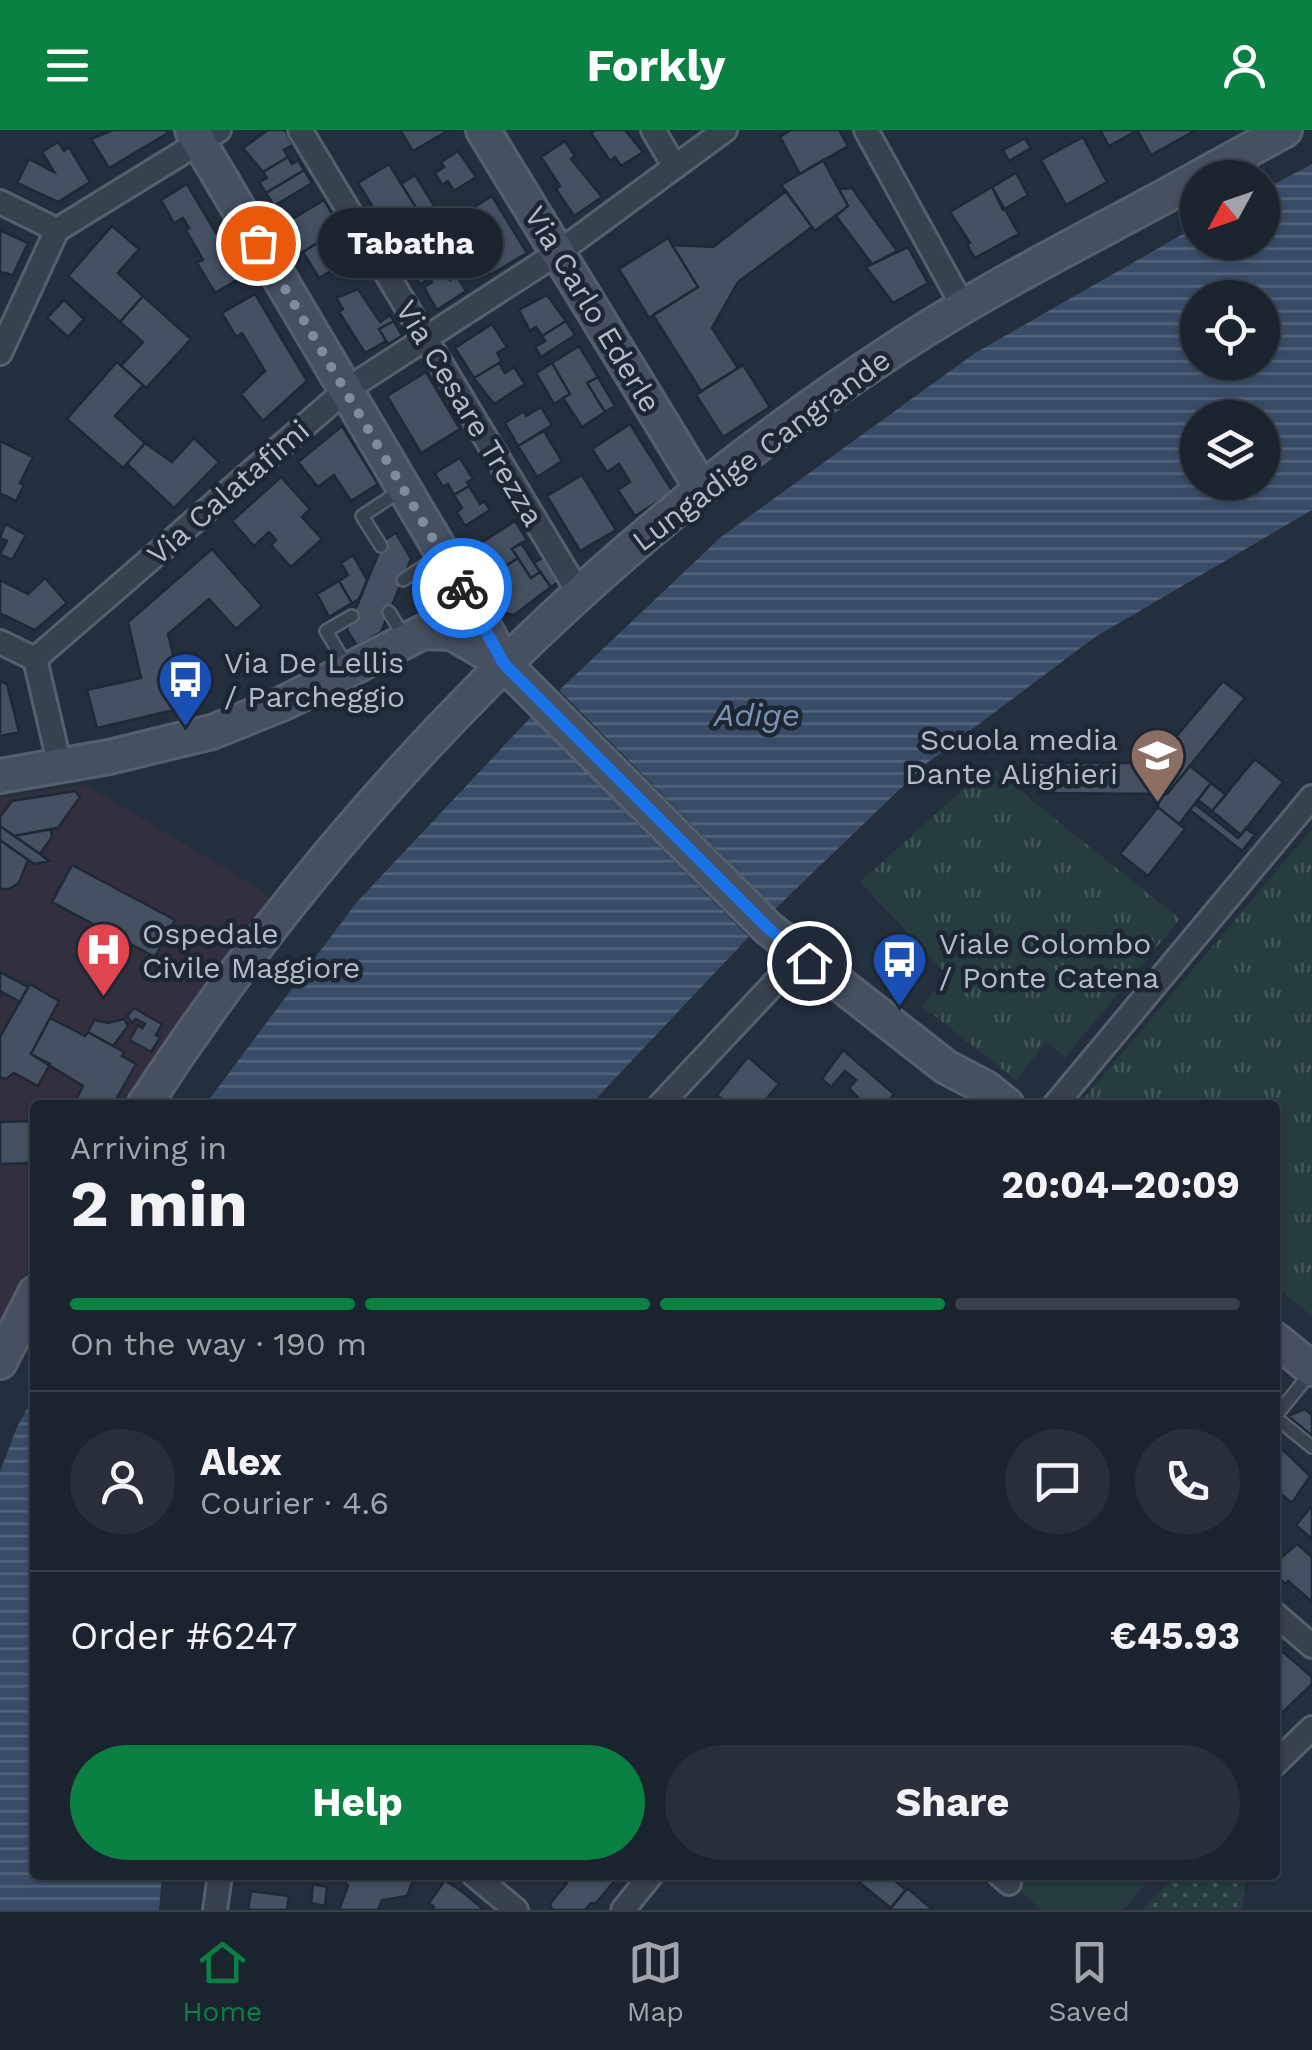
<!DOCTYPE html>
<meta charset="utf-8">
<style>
:root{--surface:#1b232e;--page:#282f3a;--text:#f1f3f6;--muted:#a0a4aa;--line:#39404a;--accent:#0b8043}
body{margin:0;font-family:"Work Sans",sans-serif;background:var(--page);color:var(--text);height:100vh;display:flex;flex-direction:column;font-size:38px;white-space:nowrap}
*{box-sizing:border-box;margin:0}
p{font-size:32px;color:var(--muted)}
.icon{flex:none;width:55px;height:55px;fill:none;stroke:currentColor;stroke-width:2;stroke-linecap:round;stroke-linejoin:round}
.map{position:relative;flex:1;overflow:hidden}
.side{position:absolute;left:30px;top:970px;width:1250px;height:780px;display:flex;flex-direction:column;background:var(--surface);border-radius:10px;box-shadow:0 2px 8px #0004,0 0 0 2px var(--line)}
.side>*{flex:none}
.needle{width:65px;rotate:230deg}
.controls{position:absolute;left:1180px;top:30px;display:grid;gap:20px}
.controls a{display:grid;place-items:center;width:100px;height:100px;border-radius:50%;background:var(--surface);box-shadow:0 2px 8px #0004,0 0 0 2px var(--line);font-size:50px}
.pin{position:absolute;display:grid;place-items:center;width:85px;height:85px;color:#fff;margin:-42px;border:5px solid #fff;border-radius:50%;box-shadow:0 2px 10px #0007}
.courier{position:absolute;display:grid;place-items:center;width:100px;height:100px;margin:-50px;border:8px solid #1a73e8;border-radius:50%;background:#fff;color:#222;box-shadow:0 2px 12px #0007}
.bubble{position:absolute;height:70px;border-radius:35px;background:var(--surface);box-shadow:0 2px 8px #0004,0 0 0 2px var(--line);font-size:32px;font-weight:700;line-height:70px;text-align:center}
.headline em{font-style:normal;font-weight:700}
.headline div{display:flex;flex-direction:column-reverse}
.headline{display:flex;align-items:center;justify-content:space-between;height:170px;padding:0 40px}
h1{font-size:65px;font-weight:700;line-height:75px}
.bar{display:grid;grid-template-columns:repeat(4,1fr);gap:15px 10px;align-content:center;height:120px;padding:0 40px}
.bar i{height:12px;border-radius:8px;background:var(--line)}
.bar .current{background:var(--accent)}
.bar p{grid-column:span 4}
.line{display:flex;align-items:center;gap:25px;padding:0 40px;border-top:2px solid var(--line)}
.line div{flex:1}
.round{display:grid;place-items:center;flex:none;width:105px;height:105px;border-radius:52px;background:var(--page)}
.action{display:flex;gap:20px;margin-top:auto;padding:20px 40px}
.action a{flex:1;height:115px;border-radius:60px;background:var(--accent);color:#fff;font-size:40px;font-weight:700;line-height:115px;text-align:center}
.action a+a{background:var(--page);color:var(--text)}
header{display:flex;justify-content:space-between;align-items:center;height:130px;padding:0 40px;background:var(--accent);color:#fff;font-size:45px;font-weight:700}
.menu{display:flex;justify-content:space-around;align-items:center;height:140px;border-top:2px solid var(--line);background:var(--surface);font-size:28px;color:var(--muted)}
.menu a{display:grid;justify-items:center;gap:5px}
.menu .current{color:var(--accent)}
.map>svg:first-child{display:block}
.medical{fill:#32303f}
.grass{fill:url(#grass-dots)}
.park{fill:url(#park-tufts)}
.pitch{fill:#263c3f}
.water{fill:url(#water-rules);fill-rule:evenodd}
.pier{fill:#242f3e}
.building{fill:#455162;stroke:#1f2835;stroke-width:2.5}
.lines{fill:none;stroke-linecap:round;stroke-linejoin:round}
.lane-casing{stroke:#565f6c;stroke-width:16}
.street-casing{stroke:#565f6c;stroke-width:28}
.secondary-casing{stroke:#565f6c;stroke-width:38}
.lane{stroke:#38414e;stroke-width:11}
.street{stroke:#38414e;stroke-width:22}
.secondary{stroke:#465061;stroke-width:32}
.done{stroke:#828b98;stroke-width:10;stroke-dasharray:0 18}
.route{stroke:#1a73e8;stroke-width:12}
.labels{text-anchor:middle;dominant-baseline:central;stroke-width:9;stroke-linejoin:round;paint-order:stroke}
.street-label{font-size:30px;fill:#b4bcc9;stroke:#1d2633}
.poi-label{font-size:30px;fill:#b4bcc9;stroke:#1d2633;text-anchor:start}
.water-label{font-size:32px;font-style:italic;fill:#7c92b1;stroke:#1d2633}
</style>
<header><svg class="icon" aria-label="menu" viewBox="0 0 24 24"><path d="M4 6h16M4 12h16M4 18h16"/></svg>Forkly<svg class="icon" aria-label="person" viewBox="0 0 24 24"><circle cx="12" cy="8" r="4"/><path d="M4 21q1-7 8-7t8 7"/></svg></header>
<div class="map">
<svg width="1312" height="1780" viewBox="0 0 1312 1780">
<defs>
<pattern id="grass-dots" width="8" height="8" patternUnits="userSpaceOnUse" patternTransform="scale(2.5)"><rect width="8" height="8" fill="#263c3f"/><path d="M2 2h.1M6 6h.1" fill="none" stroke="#435659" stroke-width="1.8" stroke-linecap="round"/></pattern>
<pattern id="park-tufts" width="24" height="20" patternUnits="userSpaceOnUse" patternTransform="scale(2.5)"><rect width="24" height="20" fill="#263c3f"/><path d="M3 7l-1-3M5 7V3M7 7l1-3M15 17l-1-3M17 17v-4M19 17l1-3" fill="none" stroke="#435659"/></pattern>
<pattern id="water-rules" width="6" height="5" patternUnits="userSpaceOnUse" patternTransform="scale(2.5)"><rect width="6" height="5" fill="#394c67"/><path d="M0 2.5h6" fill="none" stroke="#53647b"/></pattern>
</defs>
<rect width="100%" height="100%" fill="#242f3e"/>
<!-- medical -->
<path class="medical" d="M 86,655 L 258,758 L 277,775 L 127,975 L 35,975 L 35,1134 L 0,1195 L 0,668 Z"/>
<!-- grass -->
<path class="grass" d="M 1177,1745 L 1246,1745 L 1242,1780 L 1142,1780 Z"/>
<!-- park -->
<path class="park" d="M 989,636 L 1180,789 L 1065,927 L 1046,912 L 1016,950 L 922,876 L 947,845 L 860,752 Z
M 1312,699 L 1312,1186 L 1275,1156 L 1275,975 L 1078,975 Z"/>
<!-- pitch -->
<path class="pitch" d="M 1022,1745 L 1153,1745 L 1123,1780 L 1042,1780 L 1013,1755 Z"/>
<!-- water -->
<path class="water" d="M 1312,34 L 1312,380 L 1095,507 L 927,633 L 775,779 L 590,975 L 205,975 L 356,773 L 531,587 L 721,407 L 975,223 L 1197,96 L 1198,112 L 1262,112 L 1263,60 ZM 1198,168 L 1262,168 L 1262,232 L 1198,232 ZM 1198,288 L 1262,288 L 1262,352 L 1198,352 Z
M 35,1264 L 35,1745 L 162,1745 L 159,1780 L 0,1780 L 0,1342 L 17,1297 Z"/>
<!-- pier -->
<path class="pier" d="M 559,560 L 775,779 L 749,807 L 531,587 Z"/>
<!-- building -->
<path class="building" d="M 113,0 L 166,0 L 168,3 L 109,38 L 91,9 Z
M 268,0 L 285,0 L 293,15 L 284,20 L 288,27 L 263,42 L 243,18 Z
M 400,0 L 449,0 L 413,21 Z
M 595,0 L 625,0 L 643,22 L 621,36 L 615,27 L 610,31 L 591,3 Z
M 790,0 L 839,0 L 848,16 L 800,44 L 780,7 Z
M 1100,0 L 1138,0 L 1109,16 Z
M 1137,0 L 1196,0 L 1151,25 Z
M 1083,7 L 1107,52 L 1066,75 L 1041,30 Z
M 1025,8 L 1031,18 L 1009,31 L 1003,20 Z
M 565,11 L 575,26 L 571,29 L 602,67 L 574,86 L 556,59 L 560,56 L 541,27 Z
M 58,12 L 64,21 L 69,17 L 90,52 L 58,72 L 17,53 L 29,29 L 54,42 L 42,22 Z
M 458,21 L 476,47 L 454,61 L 448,51 L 442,55 L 435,43 L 444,37 L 441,32 Z
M 288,27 L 292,34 L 298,30 L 304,40 L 266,63 L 259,52 L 267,48 L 263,42 Z
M 823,30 L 848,76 L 815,101 L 781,55 Z
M 389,34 L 420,84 L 389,103 L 358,53 Z
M 304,40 L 312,53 L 274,76 L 266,63 Z
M 1016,43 L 1028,65 L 1003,80 L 992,57 Z
M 415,45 L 440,85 L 402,109 L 396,99 L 420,84 L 401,54 Z
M 187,54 L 242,147 L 215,163 L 197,133 L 203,130 L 186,100 L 189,98 L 183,88 L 174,93 L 161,70 Z
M 992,57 L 1019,104 L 975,128 L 967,115 L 970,113 L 950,82 Z
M 852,58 L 897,121 L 872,134 L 836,86 L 848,76 L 839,59 Z
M 786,61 L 812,97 L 738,152 L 712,198 L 738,238 L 701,261 L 653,185 L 698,157 L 672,115 L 713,117 Z
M 492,66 L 527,123 L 490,145 L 476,122 L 490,113 L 482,101 L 468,110 L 455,89 Z
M 324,70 L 341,99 L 301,123 L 284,94 Z
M 112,96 L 139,119 L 118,143 L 143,166 L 120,192 L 68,146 Z
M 0,100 L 28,113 L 13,145 L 0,142 Z
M 328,106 L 341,135 L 319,148 L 303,122 Z
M 668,108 L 698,157 L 649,188 L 619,139 Z
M 908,117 L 928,153 L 893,173 L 866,137 Z
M 434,119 L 450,150 L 457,146 L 466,161 L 437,180 L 424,157 L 432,152 L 430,148 L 420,154 L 408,135 L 414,132 L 411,127 L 418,123 L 421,128 Z
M 358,159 L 380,192 L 390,185 L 394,191 L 379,199 L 386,211 L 365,223 L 339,182 L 343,179 L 336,168 Z
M 255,164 L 307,251 L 263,291 L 241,264 L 265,241 L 242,203 L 236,207 L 222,183 Z
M 547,165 L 566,191 L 542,206 L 536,197 L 530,201 L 519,180 Z
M 143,166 L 191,209 L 146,258 L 121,236 L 143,212 L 120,192 Z
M 64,170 L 84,189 L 68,207 L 47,188 Z
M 394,191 L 402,206 L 388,214 L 379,199 Z
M 566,191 L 575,205 L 541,227 L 535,217 L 545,211 L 542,206 Z
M 492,194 L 507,217 L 497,223 L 502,231 L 474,248 L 455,218 Z
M 579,216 L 598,247 L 587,253 L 605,282 L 582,297 L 563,268 L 570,264 L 552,233 Z
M 117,232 L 143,255 L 115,286 L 145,313 L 123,338 L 67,289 Z
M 499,233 L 505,243 L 514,237 L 525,254 L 494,274 L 474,248 Z
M 552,233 L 570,264 L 554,274 L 536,243 Z
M 743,235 L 770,277 L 723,307 L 696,265 Z
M 426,242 L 460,299 L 421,323 L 387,266 Z
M 598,247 L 615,276 L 605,282 L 587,253 Z
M 541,277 L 552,295 L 518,316 L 505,293 L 524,281 L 526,286 Z
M 630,294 L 673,362 L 635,386 L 618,360 L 630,352 L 619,334 L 607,342 L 592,319 Z
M 342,296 L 378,354 L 351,371 L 334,345 L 318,357 L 298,332 Z
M 544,301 L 562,331 L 537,347 L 518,316 Z
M 194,308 L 219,332 L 174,378 L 127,334 L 145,313 L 172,332 Z
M 0,311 L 33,327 L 20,353 L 24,355 L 16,371 L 0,363 Z
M 460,328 L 473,349 L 467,352 L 469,356 L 454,365 L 448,354 L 443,357 L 435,343 Z
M 582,345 L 616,400 L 580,421 L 547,366 Z
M 281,347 L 310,379 L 302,387 L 322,409 L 291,437 L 271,415 L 276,410 L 269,402 L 254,416 L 232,391 Z
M 469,356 L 480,374 L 484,371 L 490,380 L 465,396 L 457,382 L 462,378 L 454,365 Z
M 515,391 L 527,410 L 512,419 L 518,428 L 494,443 L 476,416 Z
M 5,394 L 26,405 L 12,430 L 0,424 L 7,411 L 0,408 Z
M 396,403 L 411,429 L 381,502 L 357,516 L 347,500 L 384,410 Z
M 521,413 L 540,442 L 531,448 L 512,419 Z
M 212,419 L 262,476 L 236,499 L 209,469 L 168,504 L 176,536 L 165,538 L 174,580 L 97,598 L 87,560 L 141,548 L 128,492 Z
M 353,425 L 367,450 L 359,469 L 352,473 L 339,451 L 348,445 L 341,433 Z
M 545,426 L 560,451 L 551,457 L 534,433 Z
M 518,428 L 531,448 L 540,442 L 551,457 L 514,485 L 505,483 L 490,458 L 499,452 L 494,443 Z
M 45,448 L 67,473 L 35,500 L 0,483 L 0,450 L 28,464 Z
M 339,451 L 352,473 L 329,487 L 317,464 Z
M 0,551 L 7,554 L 19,602 L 0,606 Z
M 1223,551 L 1245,568 L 1167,664 L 1038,663 L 1037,633 L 1154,633 Z
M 1255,629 L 1283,652 L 1241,705 L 1212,681 Z
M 1190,636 L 1211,653 L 1179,694 L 1158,677 L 1157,664 L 1167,664 Z
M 1211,653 L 1226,665 L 1212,681 L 1198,670 Z
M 75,661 L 80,667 L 58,698 L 14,706 L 0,696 L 0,687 L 12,671 Z
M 1195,674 L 1238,708 L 1246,698 L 1255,705 L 1242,721 L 1190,680 Z
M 1158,677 L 1185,699 L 1148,746 L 1120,724 Z
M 0,696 L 40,724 L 49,731 L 34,734 L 0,710 Z
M 51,699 L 52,707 L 40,724 L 14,706 Z
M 0,710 L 28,730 L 19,753 L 9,759 L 0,759 Z
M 72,735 L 175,790 L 155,827 L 52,772 Z
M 0,842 L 28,857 L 20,872 L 2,862 L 0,867 Z
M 30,854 L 59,871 L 31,924 L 50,934 L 38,956 L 14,943 L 6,949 L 0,948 L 0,907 Z
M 134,878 L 162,894 L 156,905 L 160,908 L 151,922 L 130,910 L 138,895 L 142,898 L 145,894 L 136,889 L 132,893 L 127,886 Z
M 50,888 L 85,906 L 88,902 L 124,922 L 122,926 L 136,934 L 113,975 L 73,975 L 83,956 L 31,924 Z
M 124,889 L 128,896 L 113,916 L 88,902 L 94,890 L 108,893 Z
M 843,920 L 894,964 L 885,975 L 881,972 L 878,975 L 865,975 L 849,958 L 856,950 L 845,941 L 831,957 L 822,949 Z
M 748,927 L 779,954 L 765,970 L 771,975 L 730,975 L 717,965 Z
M 35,991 L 35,1033 L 0,1034 L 0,992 Z
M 1305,1279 L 1312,1285 L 1312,1306 L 1288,1286 Z
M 1279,1316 L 1310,1346 L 1292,1373 L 1275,1359 L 1275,1319 Z
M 1312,1376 L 1312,1409 L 1296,1395 Z
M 1297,1414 L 1312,1427 L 1312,1472 L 1288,1451 L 1286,1454 L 1275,1445 L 1275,1433 Z
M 1275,1515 L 1312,1547 L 1312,1554 L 1283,1582 L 1275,1576 Z
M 340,1745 L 415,1745 L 407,1766 L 382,1770 L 378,1780 L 339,1780 L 348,1756 Z
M 557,1745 L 616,1745 L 616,1749 L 596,1773 L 591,1773 L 585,1780 L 552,1780 L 550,1774 L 567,1753 Z
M 850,1745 L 888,1745 L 906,1760 L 891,1778 Z
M 445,1750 L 464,1763 L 484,1780 L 432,1780 L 434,1777 L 429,1773 Z
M 313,1754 L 327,1757 L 325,1776 L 311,1773 Z
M 907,1758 L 933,1780 L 889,1780 Z
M 251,1761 L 289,1766 L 287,1780 L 248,1780 Z"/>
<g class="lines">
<defs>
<path id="lane" d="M 381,416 L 362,386 L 400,361
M 403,450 L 441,425
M 389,482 L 404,506
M 347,536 L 326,501 L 352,486
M 1275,1287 L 1312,1241
M 1275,1287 L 1312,1317"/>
<path id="street" d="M 300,0 L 579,463
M 653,0 L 675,37
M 866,0 L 964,178
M 0,72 L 57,100
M 0,223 L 57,100 L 219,0
M 0,512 L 35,529 L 60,636
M 35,529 L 346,260 L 559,122 L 725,0
M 660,975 L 800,826
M 1055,975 L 1312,667
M 1275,1484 L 1312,1516
M 1275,1634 L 1312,1598
M 474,1745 L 516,1780
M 1000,1745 L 1009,1753
M 215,1780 L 220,1745
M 623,1780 L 651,1745"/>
<path id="secondary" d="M 192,0 L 473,475 L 504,534 L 768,798 L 946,937 L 986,958 L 1007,975
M 483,0 L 702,359
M 1198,48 L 1285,0
M 0,646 L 109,627 L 212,602 L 284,573 L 423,502 L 452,503 L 500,531
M 144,975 C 341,674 599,411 901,215 C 996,153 1099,103 1198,48
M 1275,1209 L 1312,1239
M 0,1232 L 35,1163"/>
</defs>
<!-- lane casing -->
<use href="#lane" class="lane-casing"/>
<!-- street casing -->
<use href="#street" class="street-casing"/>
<!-- secondary casing -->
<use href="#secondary" class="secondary-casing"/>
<!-- lane -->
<use href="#lane" class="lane"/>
<!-- street -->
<use href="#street" class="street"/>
<!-- secondary -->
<use href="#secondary" class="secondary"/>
</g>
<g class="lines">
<!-- done -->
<path class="done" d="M 258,113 L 462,458"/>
<!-- route -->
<path class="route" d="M 462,458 L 504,534 L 768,798 L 809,833"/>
</g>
<!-- icons -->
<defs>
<symbol id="bus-pin" viewBox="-11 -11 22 30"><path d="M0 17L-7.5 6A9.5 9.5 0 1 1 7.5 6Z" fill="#1a4fb4" stroke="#1d2633"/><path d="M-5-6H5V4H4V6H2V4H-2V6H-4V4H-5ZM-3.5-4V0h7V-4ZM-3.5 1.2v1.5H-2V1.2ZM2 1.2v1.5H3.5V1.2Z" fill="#fff"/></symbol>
<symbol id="school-pin" viewBox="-11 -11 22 30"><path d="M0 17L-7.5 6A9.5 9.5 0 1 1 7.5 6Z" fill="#8d6e63" stroke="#1d2633"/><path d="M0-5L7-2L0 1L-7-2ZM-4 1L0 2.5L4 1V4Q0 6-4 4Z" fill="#fff"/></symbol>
<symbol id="hospital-pin" viewBox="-11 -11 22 30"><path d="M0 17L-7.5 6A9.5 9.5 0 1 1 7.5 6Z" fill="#e0444e" stroke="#1d2633"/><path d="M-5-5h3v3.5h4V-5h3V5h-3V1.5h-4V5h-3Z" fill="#fff"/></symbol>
</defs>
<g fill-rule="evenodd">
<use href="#bus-pin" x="154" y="518" width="63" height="86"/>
<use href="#school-pin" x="1126" y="594" width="63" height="86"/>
<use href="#hospital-pin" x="72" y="788" width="63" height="86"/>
<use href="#bus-pin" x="868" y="798" width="63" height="86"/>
</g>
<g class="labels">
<!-- street labels -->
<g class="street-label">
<text transform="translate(593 179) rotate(59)">Via Carlo Ederle</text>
<text transform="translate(470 283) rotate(59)">Via Cesare Trezza</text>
<text transform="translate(761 320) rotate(-37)">Lungadige Cangrande</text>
<text transform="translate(228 362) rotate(-41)">Via Calatafimi</text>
</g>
<!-- poi labels -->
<g class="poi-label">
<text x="224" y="532">Via De Lellis<tspan x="224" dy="34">/ Parcheggio</tspan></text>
<text x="1118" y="609" text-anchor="end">Scuola media<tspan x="1118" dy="34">Dante Alighieri</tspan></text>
<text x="142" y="803">Ospedale<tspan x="142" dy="34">Civile Maggiore</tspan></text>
<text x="939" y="813">Viale Colombo<tspan x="939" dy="34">/ Ponte Catena</tspan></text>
</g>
<!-- water labels -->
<g class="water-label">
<text x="757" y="585">Adige</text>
</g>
</g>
</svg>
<div class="controls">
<a><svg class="needle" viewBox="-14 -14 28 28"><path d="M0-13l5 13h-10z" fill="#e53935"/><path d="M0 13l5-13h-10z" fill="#a0a4aa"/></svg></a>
<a><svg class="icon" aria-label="locate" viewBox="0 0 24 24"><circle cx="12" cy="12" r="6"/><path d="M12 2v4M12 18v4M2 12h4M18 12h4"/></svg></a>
<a><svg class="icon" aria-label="layers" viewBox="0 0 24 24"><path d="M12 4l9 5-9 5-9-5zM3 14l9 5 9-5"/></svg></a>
</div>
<div class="pin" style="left:258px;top:113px;background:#ea580c"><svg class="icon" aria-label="bag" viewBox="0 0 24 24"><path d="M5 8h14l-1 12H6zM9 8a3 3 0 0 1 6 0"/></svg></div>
<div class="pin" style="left:809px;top:833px;background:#1f2937"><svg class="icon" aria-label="home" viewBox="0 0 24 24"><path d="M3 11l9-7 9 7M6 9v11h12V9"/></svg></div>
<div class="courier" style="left:462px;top:458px"><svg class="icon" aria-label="bike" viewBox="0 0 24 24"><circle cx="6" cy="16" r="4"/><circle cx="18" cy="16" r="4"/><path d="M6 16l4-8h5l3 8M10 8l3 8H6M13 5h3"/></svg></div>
<div class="bubble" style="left:318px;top:78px;width:185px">Tabatha</div>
<section class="side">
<div class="headline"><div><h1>2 min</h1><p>Arriving in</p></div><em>20:04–20:09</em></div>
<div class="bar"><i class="current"></i><i class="current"></i><i class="current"></i><i></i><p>On the way · 190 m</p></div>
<div class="line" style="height:180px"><a class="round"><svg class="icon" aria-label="person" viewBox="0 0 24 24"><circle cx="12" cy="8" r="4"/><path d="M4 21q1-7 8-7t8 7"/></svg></a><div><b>Alex</b><p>Courier · 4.6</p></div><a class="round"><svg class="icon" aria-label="chat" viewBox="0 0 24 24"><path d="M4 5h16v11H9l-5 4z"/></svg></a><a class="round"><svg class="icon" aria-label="phone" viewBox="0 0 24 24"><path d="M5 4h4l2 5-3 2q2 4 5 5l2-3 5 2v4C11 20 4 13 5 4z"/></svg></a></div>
<div class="line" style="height:130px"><div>Order #6247</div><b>€45.93</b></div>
<div class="action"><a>Help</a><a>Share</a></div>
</section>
</div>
<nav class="menu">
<a class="current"><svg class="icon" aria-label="home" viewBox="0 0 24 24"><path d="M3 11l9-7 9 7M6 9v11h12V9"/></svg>Home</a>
<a><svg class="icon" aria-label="map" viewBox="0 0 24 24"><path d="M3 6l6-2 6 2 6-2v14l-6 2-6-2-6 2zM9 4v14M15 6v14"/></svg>Map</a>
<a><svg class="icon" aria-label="saved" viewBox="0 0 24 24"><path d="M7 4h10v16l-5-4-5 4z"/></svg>Saved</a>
</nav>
